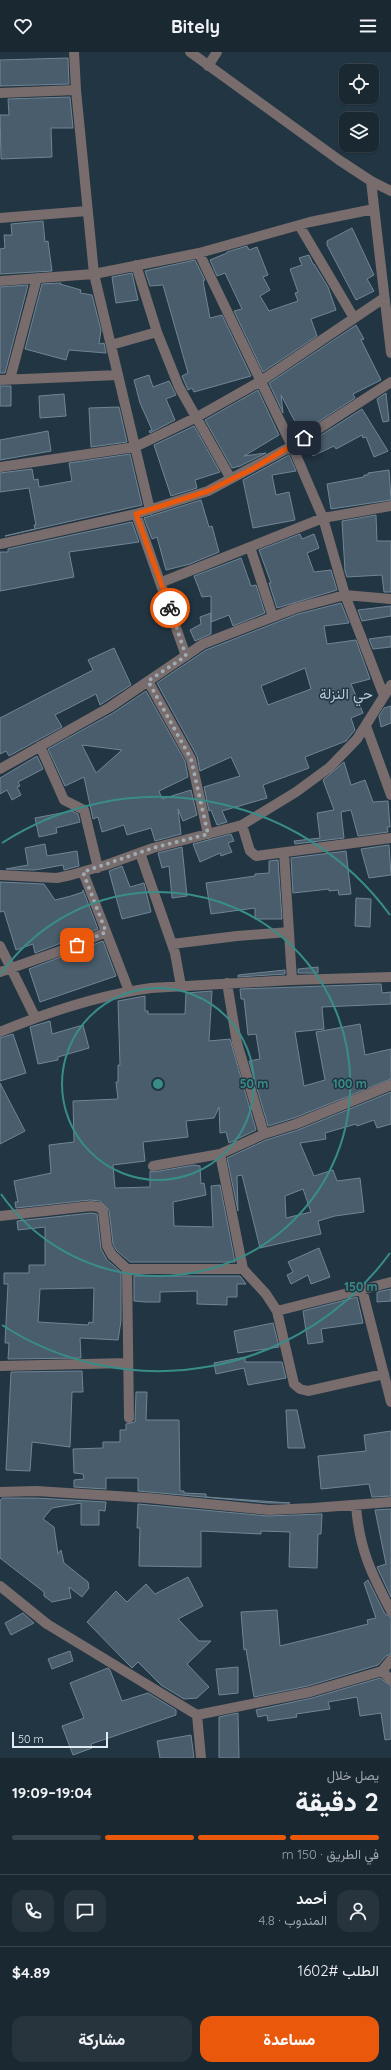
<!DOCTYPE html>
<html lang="ar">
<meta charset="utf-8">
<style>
:root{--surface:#1a2832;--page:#27343e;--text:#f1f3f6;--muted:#9fa6ac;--line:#38444d;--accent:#ea580c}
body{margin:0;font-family:Quicksand,Vazirmatn,sans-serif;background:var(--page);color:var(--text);direction:rtl;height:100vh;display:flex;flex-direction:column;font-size:15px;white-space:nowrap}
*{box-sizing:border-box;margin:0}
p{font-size:13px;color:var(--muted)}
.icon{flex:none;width:22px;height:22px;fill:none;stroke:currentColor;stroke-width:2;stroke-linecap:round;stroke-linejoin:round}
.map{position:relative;height:1706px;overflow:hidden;direction:ltr}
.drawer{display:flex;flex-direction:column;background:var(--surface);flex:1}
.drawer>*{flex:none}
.tools{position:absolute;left:339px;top:12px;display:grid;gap:8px}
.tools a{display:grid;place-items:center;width:40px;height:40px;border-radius:8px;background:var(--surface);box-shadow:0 1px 3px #0004,0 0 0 1px var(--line);font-size:20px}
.scale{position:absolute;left:12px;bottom:10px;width:96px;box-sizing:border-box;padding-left:4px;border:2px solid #dfeaf3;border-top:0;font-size:11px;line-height:14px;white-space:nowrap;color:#dfeaf3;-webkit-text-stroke:3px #223542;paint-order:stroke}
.pin{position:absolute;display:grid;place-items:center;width:34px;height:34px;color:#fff;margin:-17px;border-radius:8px;box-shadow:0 2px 6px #0006}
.courier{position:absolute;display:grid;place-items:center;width:40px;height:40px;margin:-20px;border:3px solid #ea580c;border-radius:50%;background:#fff;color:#222;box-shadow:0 1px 5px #0007}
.summary em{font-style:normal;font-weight:800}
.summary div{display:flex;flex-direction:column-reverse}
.summary{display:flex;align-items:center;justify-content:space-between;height:68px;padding:0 12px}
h1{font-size:26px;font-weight:800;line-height:30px}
.bar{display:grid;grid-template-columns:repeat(4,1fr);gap:6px 4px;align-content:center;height:48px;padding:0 12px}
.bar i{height:5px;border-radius:3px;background:var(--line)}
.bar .active{background:var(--accent)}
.bar p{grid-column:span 4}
.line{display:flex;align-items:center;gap:10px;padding:0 12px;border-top:1px solid var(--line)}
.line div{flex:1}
.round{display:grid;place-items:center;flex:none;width:42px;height:42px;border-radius:12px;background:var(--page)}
.button{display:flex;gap:8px;margin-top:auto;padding:8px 12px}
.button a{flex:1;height:46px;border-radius:12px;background:var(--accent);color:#fff;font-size:16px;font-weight:800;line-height:46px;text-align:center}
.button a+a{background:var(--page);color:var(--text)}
header{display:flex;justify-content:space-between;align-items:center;height:52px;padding:0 12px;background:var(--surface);font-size:18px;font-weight:800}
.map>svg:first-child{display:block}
.building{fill:#495d6c;stroke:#708595;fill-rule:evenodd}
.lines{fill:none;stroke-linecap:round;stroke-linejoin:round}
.minor{stroke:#786c6c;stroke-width:10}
.done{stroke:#9dabb5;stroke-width:4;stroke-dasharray:0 7.2}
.route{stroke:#ea580c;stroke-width:5}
.ring{fill:none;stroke:#398d89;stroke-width:2}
.labels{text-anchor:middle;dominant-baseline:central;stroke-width:3;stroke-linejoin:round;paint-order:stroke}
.neighbourhood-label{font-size:15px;fill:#b3cadb;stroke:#223542}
.centre{fill:#398d89;stroke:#223542;stroke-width:2}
.ring-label{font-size:12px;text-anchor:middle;font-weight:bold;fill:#398d89;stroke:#223542;stroke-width:3;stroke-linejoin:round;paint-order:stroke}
</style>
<header><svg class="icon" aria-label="menu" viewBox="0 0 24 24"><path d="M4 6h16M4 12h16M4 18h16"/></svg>Bitely<svg class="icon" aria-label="heart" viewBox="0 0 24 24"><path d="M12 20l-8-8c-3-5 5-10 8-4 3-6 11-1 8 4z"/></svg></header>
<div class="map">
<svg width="391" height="1706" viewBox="0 0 391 1706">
<rect width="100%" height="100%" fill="#223542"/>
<!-- building -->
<path class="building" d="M 68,6 L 69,32 L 0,34 L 0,8 Z
M 70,45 L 73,76 L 51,76 L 52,105 L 1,107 L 0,63 L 9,63 L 8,47 Z
M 43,169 L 45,190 L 48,189 L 52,219 L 0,222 L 0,197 L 5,196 L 4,183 L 12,183 L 11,172 Z
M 352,176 L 374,223 L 367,227 L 374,239 L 356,248 L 327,193 L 327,189 Z
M 247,194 L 249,198 L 257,195 L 268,223 L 263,225 L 270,238 L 260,244 L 269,259 L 298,249 L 295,241 L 298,240 L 290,217 L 302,213 L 299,206 L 309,203 L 313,212 L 314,212 L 328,235 L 336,258 L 311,267 L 317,284 L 263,320 L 234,259 L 242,257 L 225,221 L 217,224 L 210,208 L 227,201 L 227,200 Z
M 195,208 L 205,228 L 203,229 L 210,266 L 222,263 L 251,324 L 194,340 L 192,336 L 188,338 L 182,324 L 188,321 L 163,233 L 150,234 L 145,219 Z
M 132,221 L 138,248 L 116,251 L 112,225 Z
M 61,231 L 60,232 L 81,238 L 80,241 L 92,243 L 101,278 L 99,292 L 104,291 L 106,301 L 69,298 L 66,308 L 25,297 L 42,232 Z
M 28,233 L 5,321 L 0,321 L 0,235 Z
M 356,273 L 364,287 L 361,288 L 381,328 L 353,342 L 355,346 L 301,381 L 281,343 L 283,361 L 269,331 Z
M 149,323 L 153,335 L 169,329 L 176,343 L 166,347 L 175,368 L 150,381 L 149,379 L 152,378 L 140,351 L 134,328 Z
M 0,334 L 11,334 L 11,354 L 0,354 Z
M 258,338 L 279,383 L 244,404 L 266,401 L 240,414 L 232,416 L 205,368 Z
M 386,341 L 389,369 L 383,370 L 377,347 Z
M 64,342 L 66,364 L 40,366 L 39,344 Z
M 119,355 L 127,390 L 91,395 L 89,356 Z
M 362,357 L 388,399 L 374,405 L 366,385 L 363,386 L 362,383 L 336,397 L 334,394 L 313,404 L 307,392 Z
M 194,374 L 220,420 L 195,428 L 197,436 L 171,444 L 154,393 Z
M 48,379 L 51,399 L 0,408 L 0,388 Z
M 130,402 L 142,453 L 5,484 L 35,477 L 34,473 L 36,473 L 29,436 L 0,440 L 0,421 L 32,417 L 34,428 L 38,427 L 39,435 L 72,429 L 69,411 Z
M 289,403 L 296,419 L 272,423 L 276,443 L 289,440 L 295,468 L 253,476 L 243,428 Z
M 389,418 L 391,448 L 331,457 L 327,432 L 364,425 L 364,423 L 368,423 L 368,421 Z
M 201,448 L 209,475 L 212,474 L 219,500 L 190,512 L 166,518 L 157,485 L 152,487 L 144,466 Z
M 376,463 L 377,489 L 391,489 L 391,540 L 384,540 L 382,523 L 347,525 L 345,519 L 342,469 Z
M 132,470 L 139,490 L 69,500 L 74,525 L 0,539 L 0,500 L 8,500 L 8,497 Z
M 300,482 L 302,487 L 314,482 L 319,496 L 307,501 L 314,520 L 331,518 L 337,538 L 277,556 L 269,531 L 271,531 L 259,498 Z
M 241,506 L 251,534 L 256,533 L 265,561 L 233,574 L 229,563 L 211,570 L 211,544 L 202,545 L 194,524 Z
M 341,551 L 349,571 L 324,574 L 327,592 L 356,588 L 370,627 L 351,632 L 363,661 L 351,666 L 355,678 L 346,689 L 305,705 L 309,716 L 263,733 L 267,746 L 222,759 L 227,770 L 217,773 L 211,758 L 209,759 L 204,735 L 240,724 L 231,705 L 200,719 L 197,704 L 157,631 L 206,598 L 298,562 ZM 305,616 L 311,637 L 268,653 L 261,634 Z
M 391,554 L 391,564 L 362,569 L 358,558 Z
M 211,561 L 211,582 L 195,589 L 190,578 L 201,572 L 200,565 Z
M 391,584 L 391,595 L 373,597 L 369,587 Z
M 114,596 L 131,633 L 100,653 L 96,642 L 55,663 L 62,675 L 9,704 L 6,699 L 0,702 L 0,666 L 93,618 L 88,608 Z
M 146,639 L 185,709 L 188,725 L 159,739 L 162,747 L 191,738 L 197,763 L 183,769 L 178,757 L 181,782 L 155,789 L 151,776 L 127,783 L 124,773 L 102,780 L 98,765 L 93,767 L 84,725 L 65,734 L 48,697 L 113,661 ZM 82,693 L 122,698 L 96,721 Z
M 391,654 L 391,671 L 381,675 L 379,664 L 384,656 Z
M 37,704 L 43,717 L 18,730 L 20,734 L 17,735 L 21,743 L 12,748 L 7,738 L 0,742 L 0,726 Z
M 344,710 L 351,733 L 365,728 L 373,750 L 388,749 L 390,775 L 387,775 L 388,780 L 358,784 L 351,758 L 341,760 L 344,786 L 295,792 L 294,789 L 320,786 L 317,761 L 334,758 L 323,728 Z
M 72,759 L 78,762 L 80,770 L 56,776 L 57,781 L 39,785 L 35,766 Z
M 231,782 L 234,789 L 228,791 L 232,800 L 221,804 L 220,801 L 200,810 L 193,792 Z
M 45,792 L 47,804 L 77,799 L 79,814 L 64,818 L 63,813 L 35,818 L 6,817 L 28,813 L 25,796 Z
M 389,793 L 391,823 L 369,826 L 361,797 Z
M 182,795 L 187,844 L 172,846 L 169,814 L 162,816 L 158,801 Z
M 346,799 L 351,842 L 339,843 L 338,838 L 329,839 L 329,837 L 293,841 L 291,806 Z
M 278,808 L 282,867 L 255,867 L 255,856 L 211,862 L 206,831 L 255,824 L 255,822 L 269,821 L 269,809 Z
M 122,814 L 130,835 L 144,831 L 151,860 L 122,867 L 109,819 Z
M 0,830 L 44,832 L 55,848 L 71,844 L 83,840 L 83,838 L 98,877 L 35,901 L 33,892 L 16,898 L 4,859 L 0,860 Z
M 356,846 L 371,847 L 370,875 L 355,874 Z
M 103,889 L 116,924 L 40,950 L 29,917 Z
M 318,915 L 318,921 L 298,921 L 298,917 Z
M 285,918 L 285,922 L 238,925 L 238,923 Z
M 381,932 L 382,941 L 391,940 L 391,952 L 322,955 L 324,977 L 295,980 L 304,1034 L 325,1028 L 316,980 L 360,972 L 365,1003 L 391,997 L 391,1027 L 294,1066 L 268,1074 L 249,1009 L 260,1007 L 256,982 L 248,983 L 244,947 L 241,947 L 240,937 Z
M 212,939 L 209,989 L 230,987 L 256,1078 L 229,1091 L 226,1080 L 220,1081 L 219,1055 L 214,1066 L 186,1069 L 188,1085 L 143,1090 L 145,1109 L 113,1113 L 115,1136 L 150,1135 L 150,1119 L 154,1120 L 194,1113 L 200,1114 L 201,1132 L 204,1131 L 206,1143 L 173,1150 L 174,1174 L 213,1175 L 211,1134 L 220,1133 L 235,1210 L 130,1210 L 117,1199 L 113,1192 L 109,1158 L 100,1149 L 90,1148 L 16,1156 L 15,1150 L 18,1150 L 14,1129 L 51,1121 L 49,1093 L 74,1090 L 73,1049 L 118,1047 L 116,1030 L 118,1030 L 118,1013 L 120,1013 L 118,949 L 145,944 L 145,959 L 148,959 L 148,962 L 185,962 L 186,941 Z
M 50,969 L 52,982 L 83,973 L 89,996 L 58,1005 L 58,1008 L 38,1012 L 30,975 Z
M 13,982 L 26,1021 L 0,1029 L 0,986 Z
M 0,1031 L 25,1079 L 0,1092 Z
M 391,1040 L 391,1072 L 377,1076 L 374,1068 L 357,1074 L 356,1072 L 325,1081 L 326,1087 L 300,1091 L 314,1124 L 333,1118 L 337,1129 L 360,1126 L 364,1160 L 335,1164 L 318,1169 L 321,1182 L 260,1196 L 242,1123 L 237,1124 L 238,1159 L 227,1106 L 266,1088 L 298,1078 ZM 303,1137 L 311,1160 L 286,1166 L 285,1144 Z
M 91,1161 L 97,1162 L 101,1197 L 107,1208 L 121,1220 L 121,1269 L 118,1288 L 80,1286 L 81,1306 L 8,1307 L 9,1291 L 5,1291 L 8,1232 L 4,1232 L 4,1221 L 29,1221 L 29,1213 L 45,1213 L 45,1175 L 18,1178 L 17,1169 ZM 94,1236 L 93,1271 L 89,1270 L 88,1273 L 38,1270 L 40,1237 Z
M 319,1196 L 330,1225 L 311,1232 L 308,1223 L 291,1232 L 287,1223 L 293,1220 L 288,1210 Z
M 134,1224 L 240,1224 L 246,1232 L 237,1232 L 237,1245 L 227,1245 L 227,1253 L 197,1252 L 197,1239 L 160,1240 L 160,1250 L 146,1250 L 134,1249 Z
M 391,1237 L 391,1249 L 377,1250 L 377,1240 Z
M 357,1245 L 363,1271 L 321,1277 L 323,1290 L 308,1292 L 303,1259 Z
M 273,1271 L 279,1295 L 238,1301 L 234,1279 Z
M 245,1305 L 245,1310 L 282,1310 L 286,1326 L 248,1333 L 244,1316 L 216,1322 L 214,1311 Z
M 82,1319 L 83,1340 L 72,1340 L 70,1395 L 32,1390 L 30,1419 L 6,1418 L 11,1320 Z
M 136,1340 L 147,1340 L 146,1368 L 179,1368 L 180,1439 L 184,1439 L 184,1441 L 206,1442 L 206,1445 L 290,1451 L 269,1451 L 138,1439 L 138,1426 L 106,1426 L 106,1437 L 74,1435 L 74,1428 L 84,1427 L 83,1422 L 74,1421 L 73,1397 L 103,1396 L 103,1390 L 120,1390 L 120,1378 L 126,1378 L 126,1372 L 135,1370 Z
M 286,1358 L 297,1358 L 305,1396 L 288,1396 Z
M 391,1379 L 391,1444 L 372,1445 L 369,1432 L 321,1437 L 318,1404 L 366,1399 L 364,1383 Z
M 2,1446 L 36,1446 L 106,1450 L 105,1459 L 99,1458 L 99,1473 L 81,1473 L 81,1451 L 52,1456 L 43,1467 L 54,1475 L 58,1502 L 61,1498 L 64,1511 L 88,1530 L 89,1536 L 82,1545 L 69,1535 L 71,1546 L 52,1550 L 44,1544 L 44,1540 L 0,1506 L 0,1449 Z
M 138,1452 L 268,1464 L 322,1462 L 321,1482 L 318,1482 L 317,1516 L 289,1515 L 290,1480 L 261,1479 L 261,1482 L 201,1479 L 201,1515 L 139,1514 L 140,1476 L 137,1476 Z
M 391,1457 L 391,1545 L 377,1515 L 386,1512 L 375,1458 Z
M 188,1525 L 203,1554 L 178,1567 L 199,1589 L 211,1589 L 187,1612 L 209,1635 L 197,1646 L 184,1647 L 161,1633 L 138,1610 L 132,1616 L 130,1614 L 87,1570 L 116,1539 L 127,1550 L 146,1532 L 155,1542 Z
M 368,1528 L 385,1562 L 391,1565 L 391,1602 L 386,1604 L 378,1613 L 308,1634 L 254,1645 L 246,1597 L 244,1598 L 241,1560 L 277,1558 L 280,1594 L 325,1583 L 368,1572 L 367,1568 L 376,1566 L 364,1531 Z
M 23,1561 L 34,1571 L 11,1583 L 5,1571 Z
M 70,1599 L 73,1609 L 52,1617 L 48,1607 Z
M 238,1615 L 238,1641 L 219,1643 L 216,1617 Z
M 108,1616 L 110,1618 L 122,1649 L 148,1641 L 176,1658 L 176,1663 L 91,1692 L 92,1696 L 73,1703 L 62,1674 L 84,1666 L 70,1631 Z
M 380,1626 L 391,1634 L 391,1687 L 385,1688 L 381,1661 L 360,1664 L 357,1645 L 328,1650 L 330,1657 L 296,1662 L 297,1665 L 268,1669 L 267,1663 L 258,1665 L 256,1658 L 312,1646 Z
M 238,1661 L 239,1706 L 219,1706 L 219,1665 Z
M 191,1683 L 194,1706 L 160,1706 L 157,1689 Z"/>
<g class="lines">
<!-- minor -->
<path class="minor" d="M 74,0 L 76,38 L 94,222 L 150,458
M 190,0 L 339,108 L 371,129 L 391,139
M 208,14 L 217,0
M 0,41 L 76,38
M 371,129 L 391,301
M 0,166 L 87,159
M 299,173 L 354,266
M 199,201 L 292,394 L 323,466 L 345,543 L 384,644
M 136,213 L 157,280 L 179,335 L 231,427
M 0,229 L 94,222 L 199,201 L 310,170 L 374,157
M 111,293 L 157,280
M 10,327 L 37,226
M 0,328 L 118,323
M 0,415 L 135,395 L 197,365 L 261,329 L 384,246
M 136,462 L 186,604
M 0,492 L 136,462 L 208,439 L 292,394 L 391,330
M 250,495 L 273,565
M 162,530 L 323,466 L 391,454
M 148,629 L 191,707 L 208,782
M 366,674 L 391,743
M 40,694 L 64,748 L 84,758 L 98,816
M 0,717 L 110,655 L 203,592 L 296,556 L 345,543 L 391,547
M 242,773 L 250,799 L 256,804 L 391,786
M 140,801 L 175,901 L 181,934
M 284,801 L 292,928
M 83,820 L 129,939
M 0,823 L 57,826 L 71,823 L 106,813 L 153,796 L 242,773 L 296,740 L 330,715 L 357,687 L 391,633
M 172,892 L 237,884 L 289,880
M 0,894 L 35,965
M 0,920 L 77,893 L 106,880
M 227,931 L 237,991 L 264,1082
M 0,980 C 48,960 100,943 151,936 L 292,928 L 391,925
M 220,1102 L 243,1217 L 266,1242 L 277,1259 L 294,1332 L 300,1337 L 308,1339 L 384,1322
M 153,1114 L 220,1102 L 264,1082 L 296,1072 L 391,1033
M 0,1164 L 91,1154 L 99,1155 L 103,1159 L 107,1194 L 112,1203 L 127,1217 L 129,1366
M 127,1217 L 243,1217
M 362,1237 L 391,1350
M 277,1259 L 391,1230
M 0,1314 L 128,1311
M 0,1440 L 36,1439 L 148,1446 L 269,1458 L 313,1456 L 391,1450
M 356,1453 C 359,1496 371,1521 391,1559
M 0,1534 L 47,1572 L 197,1663 L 201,1706
M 382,1619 L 391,1628
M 197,1663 L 310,1640 L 382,1619 L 391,1608"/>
</g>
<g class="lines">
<!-- done -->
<path class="done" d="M 77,893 L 106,880 L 83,820 L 153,796 L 208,782 L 191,707 L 148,629 L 186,604 L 170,556"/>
<!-- route -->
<path class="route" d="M 170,556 L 136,462 L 208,439 L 254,416 L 304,386"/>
</g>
<!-- distance rings -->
<g class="ring">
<circle cx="158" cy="1032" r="96"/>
<path d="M1 922A192 192 0 1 1 1 1142"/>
<path d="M390 1201A287 287 0 0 1 2 1273M2 791A287 287 0 0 1 390 863"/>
</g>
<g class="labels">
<!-- neighbourhood labels -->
<g class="neighbourhood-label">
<text x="346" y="641">حي النزلة</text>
</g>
</g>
<circle cx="158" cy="1032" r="6" class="centre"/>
<g class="ring-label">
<text x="254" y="1036">50 m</text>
<text x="350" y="1036">100 m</text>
<text x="361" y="1239">150 m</text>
</g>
</svg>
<div class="tools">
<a><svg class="icon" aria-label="locate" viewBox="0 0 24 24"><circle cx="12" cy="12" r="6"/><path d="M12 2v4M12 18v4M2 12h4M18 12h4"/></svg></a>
<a><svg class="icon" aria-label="layers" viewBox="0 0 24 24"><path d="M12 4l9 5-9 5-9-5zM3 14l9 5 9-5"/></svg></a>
</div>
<div class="scale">50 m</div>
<div class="pin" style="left:77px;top:893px;background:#ea580c"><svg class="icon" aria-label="bag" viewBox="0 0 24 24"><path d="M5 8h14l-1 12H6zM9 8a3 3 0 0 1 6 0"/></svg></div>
<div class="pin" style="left:304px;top:386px;background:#1f2937"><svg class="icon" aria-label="home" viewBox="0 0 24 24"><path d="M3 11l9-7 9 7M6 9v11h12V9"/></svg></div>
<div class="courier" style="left:170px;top:556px"><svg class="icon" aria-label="bike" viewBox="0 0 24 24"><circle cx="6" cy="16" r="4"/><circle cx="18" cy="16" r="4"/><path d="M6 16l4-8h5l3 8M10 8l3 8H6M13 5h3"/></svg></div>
</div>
<section class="drawer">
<div class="summary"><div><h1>2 دقيقة</h1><p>يصل خلال</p></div><em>19:04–19:09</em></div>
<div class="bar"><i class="active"></i><i class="active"></i><i class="active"></i><i></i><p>في الطريق · 150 m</p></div>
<div class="line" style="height:72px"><a class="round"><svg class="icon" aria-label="person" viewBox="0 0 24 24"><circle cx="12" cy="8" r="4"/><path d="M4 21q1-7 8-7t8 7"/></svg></a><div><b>أحمد</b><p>المندوب · 4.8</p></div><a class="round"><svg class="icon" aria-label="chat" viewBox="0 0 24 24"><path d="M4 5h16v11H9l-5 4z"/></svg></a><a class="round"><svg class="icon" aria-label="phone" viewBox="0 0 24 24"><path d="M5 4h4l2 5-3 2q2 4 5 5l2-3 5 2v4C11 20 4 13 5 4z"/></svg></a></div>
<div class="line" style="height:52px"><div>الطلب #1602</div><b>$4.89</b></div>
<div class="button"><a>مساعدة</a><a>مشاركة</a></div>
</section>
